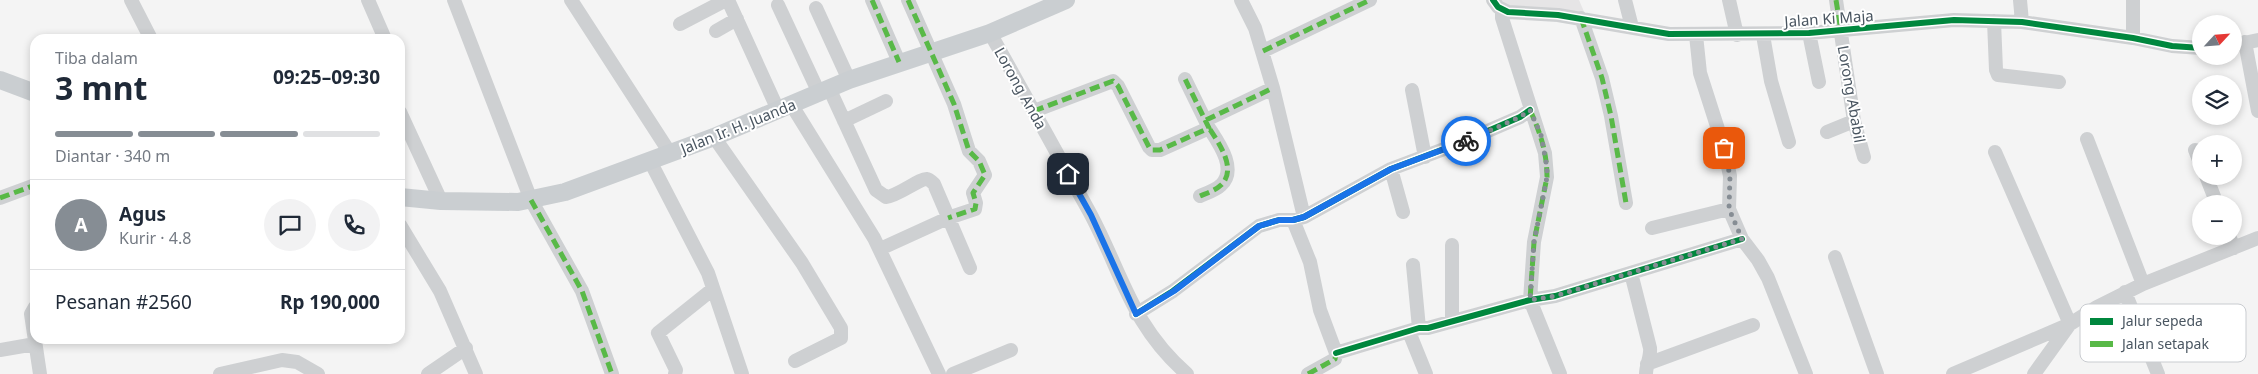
<!DOCTYPE html>
<html lang="id">
<meta charset="utf-8">
<style>
:root{--surface:#fff;--page:#f2f2f3;--text:#1f2937;--muted:#747a83;--line:#e0e1e3;--accent:#868d94}
body{margin:0;font-family:"Noto Sans",sans-serif;background:var(--page);color:var(--text);height:100vh;display:flex;flex-direction:column;font-size:19px;white-space:nowrap}
*{box-sizing:border-box;margin:0}
p{font-size:16px;color:var(--muted)}
.icon{flex:none;width:28px;height:28px;fill:none;stroke:currentColor;stroke-width:2;stroke-linecap:round;stroke-linejoin:round}
.map{position:relative;flex:1;overflow:hidden}
.details{position:absolute;left:30px;top:34px;width:375px;height:310px;display:flex;flex-direction:column;background:var(--surface);border-radius:15px;box-shadow:0 2px 8px #0003}
.details>*{flex:none}
.needle{width:32px;rotate:64deg}
.tools{position:absolute;left:2192px;top:15px;display:grid;gap:10px}
.tools a{display:grid;place-items:center;width:50px;height:50px;border-radius:50%;background:var(--surface);box-shadow:0 2px 8px #0003;font-size:25px}
.pin{position:absolute;display:grid;place-items:center;width:42px;height:42px;color:#fff;margin:-21px;border-radius:10px;box-shadow:0 2px 8px #0006}
.courier{position:absolute;display:grid;place-items:center;width:50px;height:50px;margin:-25px;border:4px solid #1a73e8;border-radius:50%;background:#fff;color:#222;box-shadow:0 1px 6px #0007}
.summary em{font-style:normal;font-weight:700}
.summary div{display:flex;flex-direction:column-reverse}
.summary{display:flex;align-items:center;justify-content:space-between;height:85px;padding:0 25px}
h1{font-size:32px;font-weight:700;line-height:38px}
.bar{display:grid;grid-template-columns:repeat(4,1fr);gap:8px 5px;align-content:center;height:60px;padding:0 25px}
.bar i{height:6px;border-radius:4px;background:var(--line)}
.bar .selected{background:var(--accent)}
.bar p{grid-column:span 4}
.line{display:flex;align-items:center;gap:12px;padding:0 25px;border-top:1px solid var(--line)}
.line div{flex:1}
.round{display:grid;place-items:center;flex:none;width:52px;height:52px;border-radius:26px;background:var(--page)}
.map>svg:first-child{display:block}
.education{fill:#e6e5e6}
.lines{fill:none;stroke-linecap:round;stroke-linejoin:round}
.minor{stroke:#ced0d2;stroke-width:14}
.major{stroke:#caced1;stroke-width:18}
.quiet{stroke:#58b947;stroke-width:5;stroke-dasharray:10 5;stroke-linecap:butt}
.cycleway-casing{stroke:#fff;stroke-width:9}
.cycleway{stroke:#00873e;stroke-width:6}
.done{stroke:#868d94;stroke-width:5;stroke-dasharray:0 9}
.route{stroke:#1a73e8;stroke-width:6}
.labels{text-anchor:middle;dominant-baseline:central;stroke-width:4;stroke-linejoin:round;paint-order:stroke}
.street-label{font-size:15px;fill:#4a5661;stroke:#fff}
.key{fill:#fff;stroke:#c9ccd0;stroke-width:1}
.key-label{font-size:14px;fill:#4a5661}
</style>
<div class="map">
<svg width="2258" height="374" viewBox="0 0 2258 374">
<rect width="100%" height="100%" fill="#f4f4f4"/>
<!-- education -->
<path class="education" d="M 1496,0 L 1579,0 L 1585,14 L 1509,9 Z"/>
<g class="lines">
<!-- minor -->
<path class="minor" d="M 131,0 L 151,39
M 368,0 L 385,39
M 454,0 L 531,200 L 582,291 L 612,374
M 571,0 L 670,153
M 728,0 L 778,110
M 872,0 L 899,62
M 1241,0 L 1255,28 L 1273,88 L 1304,217
M 1493,0 L 1498,7 L 1508,12 L 1558,15 L 1669,34 L 1809,33 L 1954,20 L 2022,22 L 2133,38 L 2172,46 L 2201,48
M 1625,0 L 1632,27
M 1729,0 L 1737,35
M 1836,0 L 1854,121 L 1864,157
M 2020,0 L 2022,22
M 778,5 L 819,93
M 816,8 L 849,80
M 1502,10 L 1502,18 L 1545,153 L 1547,177 L 1534,242 L 1530,300 L 1560,374
M 1581,18 L 1602,78 L 1611,116 L 1626,203
M 1994,21 L 1996,70 L 1998,75 L 2059,82
M 680,24 L 726,0
M 716,31 L 737,19
M 990,33 C 1024,93 1057,153 1090,213 C 1123,275 1131,325 1187,374
M 1809,33 L 1819,82
M 1696,35 L 1700,73 L 1724,148 L 1730,176 L 1729,209 L 1742,239 L 1758,260 L 1768,278 L 1806,374
M 1763,35 L 1771,81 L 1789,142
M 2133,38 L 2133,0
M 2245,42 L 2258,111
M 2234,45 L 2258,40
M 1263,51 L 1370,0
M 829,88 L 876,190 L 886,197 C 898,196 920,178 927,179 C 929,179 932,182 934,184 L 970,268
M 1412,90 L 1425,157
M 791,104 L 874,238 L 939,374
M 1034,111 L 1113,81 L 1118,86 L 1149,147 L 1152,150 L 1160,150 L 1209,128 L 1185,79
M 400,112 L 441,201
M 1206,120 L 1273,88
M 844,121 L 886,101
M 1827,132 L 1854,121
M 714,137 L 802,263 L 841,328 L 841,338 L 795,361
M 2087,139 L 2143,284
M 2195,150 L 2201,165
M 1995,152 L 2070,324
M 650,161 L 708,273 L 742,374
M 1391,169 L 1403,212
M 2206,176 L 2217,204
M 1200,196 C 1207,193 1216,190 1221,185 C 1238,169 1218,142 1209,128
M 0,198 L 35,185
M 1293,220 L 1310,262 L 1320,310 L 1336,353 L 1335,359 L 1308,374
M 400,225 L 440,291 L 476,374
M 1652,228 L 1729,209
M 2229,236 L 2234,248
M 880,249 L 948,218 L 975,209 L 976,203 L 973,193 L 985,175 L 979,161 L 969,151 L 954,104 L 908,0
M 1835,257 L 1877,374
M 1413,265 L 1419,328
M 1631,273 L 1650,348 C 1651,357 1646,365 1646,374
M 2125,292 L 2158,374
M 35,307 L 31,314 L 40,374
M 1136,314 L 1173,291 L 1259,226 L 1279,220 L 1293,220 L 1304,217 L 1391,169 L 1460,143 L 1520,117 L 1530,110
M 1452,320 L 1452,245
M 1409,332 L 1426,374
M 0,350 L 35,344
M 1336,353 L 1419,328 L 1428,328 L 1530,300 L 1555,296 L 1742,239
M 1647,364 L 1753,325
M 220,374 L 282,360 L 297,362 L 318,374
M 428,374 L 466,348
M 675,374 L 676,370 L 658,333 L 713,289
M 953,374 L 1011,350
M 1953,374 L 2070,324 L 2097,307 L 2143,284 L 2258,238
M 2034,374 L 2070,324"/>
<!-- major -->
<path class="major" d="M 0,80 L 35,93
M 400,197 L 441,201 L 518,202 L 565,192 L 714,137 L 849,80 L 990,33 L 1066,0"/>
<!-- quiet -->
<path class="quiet" d="M 872,0 L 899,62
M 908,0 L 954,104 L 969,151 L 979,161 L 985,175 L 973,193 L 976,203 L 975,209 L 948,218
M 1836,0 L 1841,31
M 1581,18 L 1602,78 L 1611,116 L 1626,203
M 1263,51 L 1370,0
M 1530,110 C 1540,132 1547,152 1547,177 L 1534,242 L 1530,300 L 1534,299
M 1034,111 L 1113,81 L 1118,86 L 1149,147 L 1152,150 L 1160,150 L 1209,128 L 1185,79
M 1206,120 L 1273,88
M 1200,196 C 1207,193 1216,190 1221,185 C 1238,169 1218,142 1209,128
M 0,198 L 35,185
M 531,200 L 582,291 L 612,374
M 1308,374 L 1335,359 L 1336,353"/>
<defs>
<path id="cycleway" d="M 1493,0 L 1498,7 L 1508,12 L 1558,15 L 1669,34 L 1809,33 L 1954,20 L 2022,22 L 2133,38 L 2172,46 L 2201,48
M 1136,314 L 1173,291 L 1259,226 L 1279,220 L 1293,220 L 1304,217 L 1391,169 L 1460,143 L 1520,117 L 1530,110
M 1336,353 L 1419,328 L 1428,328 L 1530,300 L 1555,296 L 1742,239"/>
</defs>
<!-- cycleway casing -->
<use href="#cycleway" class="cycleway-casing"/>
<!-- cycleway -->
<use href="#cycleway" class="cycleway"/>
</g>
<g class="lines">
<!-- done -->
<path class="done" d="M 1466,141 L 1520,117 L 1530,110 L 1541,135 L 1547,167 L 1547,177 L 1534,242 L 1530,300 L 1555,296 L 1742,239 L 1729,209 L 1730,176 L 1724,148"/>
<!-- route -->
<path class="route" d="M 1068,174 L 1091,215 L 1136,314 L 1174,291 L 1259,226 L 1279,220 L 1293,220 L 1304,217 L 1391,169 L 1466,141"/>
</g>
<g class="labels">
<!-- street labels -->
<g class="street-label">
<text transform="translate(1829 18) rotate(-4)">Jalan Ki Maja</text>
<text transform="translate(1021 88) rotate(61)">Lorong Anda</text>
<text transform="translate(1852 94) rotate(80)">Lorong Ababil</text>
<text transform="translate(738 126) rotate(-22)">Jalan Ir. H. Juanda</text>
</g>
</g>
<!-- legend -->
<rect x="2080" y="304" width="166" height="58" rx="8" class="key"/>
<rect x="2090" y="318" width="23" height="7" fill="#00873e"/>
<rect x="2090" y="341" width="23" height="6" fill="#58b947"/>
<g class="key-label">
<text x="2122" y="326">Jalur sepeda</text>
<text x="2122" y="349">Jalan setapak</text>
</g>
</svg>
<div class="tools">
<a><svg class="needle" viewBox="-14 -14 28 28"><path d="M0-13l5 13h-10z" fill="#e53935"/><path d="M0 13l5-13h-10z" fill="#747a83"/></svg></a>
<a><svg class="icon" aria-label="layers" viewBox="0 0 24 24"><path d="M12 4l9 5-9 5-9-5zM3 14l9 5 9-5"/></svg></a>
<a>+</a>
<a>−</a>
</div>
<div class="pin" style="left:1724px;top:148px;background:#ea580c"><svg class="icon" aria-label="bag" viewBox="0 0 24 24"><path d="M5 8h14l-1 12H6zM9 8a3 3 0 0 1 6 0"/></svg></div>
<div class="pin" style="left:1068px;top:174px;background:#1f2937"><svg class="icon" aria-label="home" viewBox="0 0 24 24"><path d="M3 11l9-7 9 7M6 9v11h12V9"/></svg></div>
<div class="courier" style="left:1466px;top:141px"><svg class="icon" aria-label="bike" viewBox="0 0 24 24"><circle cx="6" cy="16" r="4"/><circle cx="18" cy="16" r="4"/><path d="M6 16l4-8h5l3 8M10 8l3 8H6M13 5h3"/></svg></div>
<section class="details">
<div class="summary"><div><h1>3 mnt</h1><p>Tiba dalam</p></div><em>09:25–09:30</em></div>
<div class="bar"><i class="selected"></i><i class="selected"></i><i class="selected"></i><i></i><p>Diantar · 340 m</p></div>
<div class="line" style="height:90px"><b class="round" style="background:var(--accent);color:#fff">A</b><div><b>Agus</b><p>Kurir · 4.8</p></div><a class="round"><svg class="icon" aria-label="chat" viewBox="0 0 24 24"><path d="M4 5h16v11H9l-5 4z"/></svg></a><a class="round"><svg class="icon" aria-label="phone" viewBox="0 0 24 24"><path d="M5 4h4l2 5-3 2q2 4 5 5l2-3 5 2v4C11 20 4 13 5 4z"/></svg></a></div>
<div class="line" style="height:65px"><div>Pesanan #2560</div><b>Rp 190,000</b></div>
</section>
</div>
